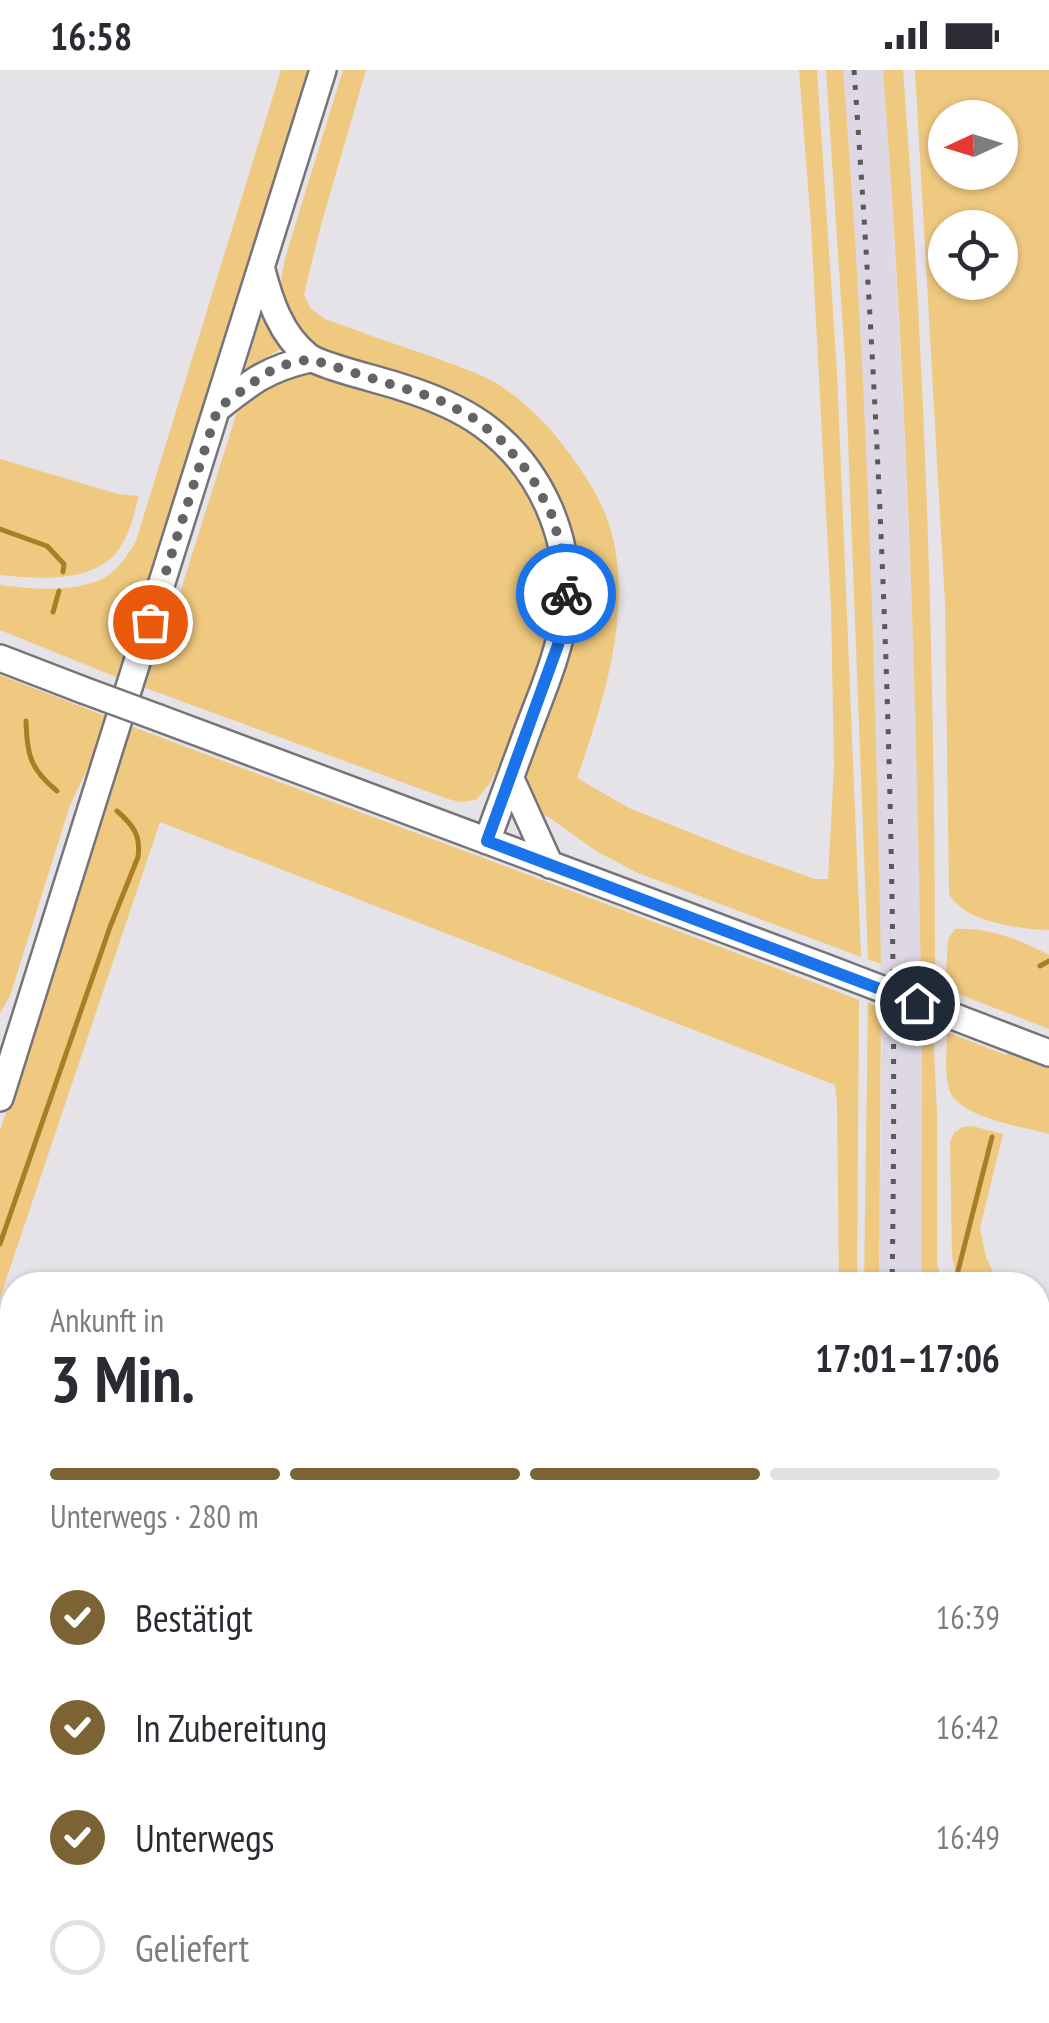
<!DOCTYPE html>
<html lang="de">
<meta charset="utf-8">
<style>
:root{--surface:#fff;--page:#f2f2f3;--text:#2b2b33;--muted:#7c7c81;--line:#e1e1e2;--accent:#7c6334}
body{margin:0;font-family:"PT Sans Narrow",sans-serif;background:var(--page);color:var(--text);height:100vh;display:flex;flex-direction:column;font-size:38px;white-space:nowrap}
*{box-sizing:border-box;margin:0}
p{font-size:32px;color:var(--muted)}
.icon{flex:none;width:55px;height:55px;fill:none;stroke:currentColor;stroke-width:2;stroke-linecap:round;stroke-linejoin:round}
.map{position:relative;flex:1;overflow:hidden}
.side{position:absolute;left:0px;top:1202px;width:1050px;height:752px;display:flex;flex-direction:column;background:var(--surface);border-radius:40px 40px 0 0;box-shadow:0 2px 8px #0004}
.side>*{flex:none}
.needle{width:65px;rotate:266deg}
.tools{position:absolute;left:928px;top:30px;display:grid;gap:20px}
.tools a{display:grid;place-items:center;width:90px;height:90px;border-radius:50%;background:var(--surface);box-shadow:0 2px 8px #0004;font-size:50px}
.pin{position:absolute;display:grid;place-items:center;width:85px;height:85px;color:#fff;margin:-42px;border:5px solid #fff;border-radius:50%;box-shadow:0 2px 10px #0007}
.courier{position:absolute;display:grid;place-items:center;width:100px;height:100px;margin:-50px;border:8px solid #1a73e8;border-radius:50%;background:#fff;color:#222;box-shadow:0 2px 12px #0007}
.summary em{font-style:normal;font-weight:700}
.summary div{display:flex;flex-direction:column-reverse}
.summary{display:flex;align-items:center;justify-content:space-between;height:170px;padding:0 50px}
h1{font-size:65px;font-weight:700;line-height:75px}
.bar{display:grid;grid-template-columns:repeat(4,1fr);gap:15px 10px;align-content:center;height:120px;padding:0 50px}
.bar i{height:12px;border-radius:8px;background:var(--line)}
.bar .selected{background:var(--accent)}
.bar p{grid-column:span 4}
ol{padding:0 50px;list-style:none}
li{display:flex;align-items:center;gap:30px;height:110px}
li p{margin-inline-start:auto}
li .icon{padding:10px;border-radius:50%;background:var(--accent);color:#fff;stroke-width:4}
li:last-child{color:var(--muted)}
li i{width:55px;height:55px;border:5px solid var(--line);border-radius:50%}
.status{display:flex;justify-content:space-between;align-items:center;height:70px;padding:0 50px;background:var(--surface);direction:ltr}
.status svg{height:28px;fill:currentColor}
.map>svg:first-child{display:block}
.built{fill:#ddd8e4}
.green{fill:#f0c981;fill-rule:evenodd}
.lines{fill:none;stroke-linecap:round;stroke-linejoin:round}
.stream{stroke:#a97f26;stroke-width:5}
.major-casing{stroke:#767478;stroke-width:30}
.major{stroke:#fff;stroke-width:25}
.rail{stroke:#5a595c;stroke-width:5;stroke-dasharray:5 10;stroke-linecap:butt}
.major-bridge-casing{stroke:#767478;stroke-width:30;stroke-linecap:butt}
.major-bridge{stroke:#fff;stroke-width:25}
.done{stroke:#646366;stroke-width:10;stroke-dasharray:0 18}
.route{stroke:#1a73e8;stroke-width:12}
</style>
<div class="status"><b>16:58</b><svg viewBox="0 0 49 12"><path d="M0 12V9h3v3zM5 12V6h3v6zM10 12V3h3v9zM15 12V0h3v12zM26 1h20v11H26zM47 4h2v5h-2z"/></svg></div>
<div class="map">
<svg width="1049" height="1953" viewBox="0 0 1049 1953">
<rect width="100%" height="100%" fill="#e5e3e7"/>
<!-- built -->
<path class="built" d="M 843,0 L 883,0 L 890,94 L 905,372 L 917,674 L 922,953 L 921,1215 L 879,1215 L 882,977 L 876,673 L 865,377 L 851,99 Z"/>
<!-- green -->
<path class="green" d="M 281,0 L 310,0 L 121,609 L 0,560 L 0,515 C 31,519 85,524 111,503 C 122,495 129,482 136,471 Z
M 343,0 L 366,0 L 321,155 L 304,224 L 310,238 L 325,249 C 361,262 397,275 433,287 C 454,295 477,302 496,313 C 527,332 551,358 572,387 C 587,408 601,430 609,454 C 635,535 604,631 577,708 L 629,738 L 744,784 L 815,809 L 828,809 L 834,696 L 831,536 L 811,156 L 799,0 L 817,0 L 837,302 L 861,887 L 638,803 L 596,781 L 547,746 L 535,746 L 525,713 L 527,700 C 544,645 578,584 579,526 C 581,439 530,354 449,319 C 435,313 420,310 405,305 C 378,296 327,285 305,268 C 299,263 297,257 293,250 C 278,222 279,215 286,185 Z
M 826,0 L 843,0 C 867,297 875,596 881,894 L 868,889 L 845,291 Z
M 883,0 L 903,0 C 926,304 935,610 935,915 L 921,910 C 916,606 906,303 883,0 Z
M 915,0 L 1049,0 L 1049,860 C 1019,859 964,852 949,824 L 945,533 ZM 945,48 L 1000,48 L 1000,102 L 945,102 ZM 945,158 L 1000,158 L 1000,212 L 945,212 Z
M 263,240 L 281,279 L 245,300 Z
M 299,302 C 327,306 354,315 381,323 C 462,348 527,384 548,473 C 553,496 556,519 553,542 C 546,592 519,646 500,694 L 490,713 L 476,730 L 460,732 L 448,729 L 140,616 L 179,526 L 236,345 L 252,321 Z
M 0,389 L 118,424 L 139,426 C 134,444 130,464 119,479 C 95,514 38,509 0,505 Z
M 0,605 L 108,647 L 98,677 L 70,735 L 10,926 L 0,943 Z
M 128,655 C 371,747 616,836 859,930 L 857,1215 L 839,1215 L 837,1033 L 835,1015 L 160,752 L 0,1228 L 0,1061 Z
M 955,859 C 987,857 1022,870 1049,885 L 1049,959 L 945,919 L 948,869 Z
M 868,933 L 881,938 L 879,1215 L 864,1215 Z
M 922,953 L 933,957 L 937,1044 L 937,1194 L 944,1215 L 921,1215 Z
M 947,962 L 1006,985 L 1009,981 L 1049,995 L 1049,1064 C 1024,1057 956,1047 949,1019 C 944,1002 947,981 947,962 Z
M 972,1056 L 1003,1064 L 980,1158 L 986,1187 L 999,1215 L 963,1215 L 956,1204 L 952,1187 L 950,1072 L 954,1063 L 962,1057 Z
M 12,1698 L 12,1942 L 744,1943 L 742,1953 L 0,1953 L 0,1725 Z
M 755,1943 L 850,1943 L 850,1953 L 752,1953 Z"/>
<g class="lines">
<!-- stream -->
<path class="stream" d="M 0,459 L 47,476 L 64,494 L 63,502
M 53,542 L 59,521
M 26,651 C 27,685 30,699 57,721
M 1040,896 L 1049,891
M 0,1174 L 110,857 L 138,787 C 141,765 133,755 117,741
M 958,1201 L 992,1067
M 781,1953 L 784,1942"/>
<defs>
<path id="major" d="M 262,200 C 270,231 281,265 308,286 C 320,296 381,310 401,317 C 430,326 458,337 483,355 C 541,397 573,470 565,541 C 560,581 543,620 529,657 C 515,695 501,733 487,771
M 218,338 C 252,311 267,299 310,289
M 0,588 L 83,620
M 159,648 L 822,896
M 511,709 L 550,795
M 981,957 L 1049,983
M 0,1028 L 323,0"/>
</defs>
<!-- major casing -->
<use href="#major" class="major-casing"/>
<!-- major -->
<use href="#major" class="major"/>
<!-- rail -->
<path class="rail" d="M 854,0 C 883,404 899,810 892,1215
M 869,1953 L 870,1942"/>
<defs>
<path id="major-bridge" d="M 83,620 L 159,648
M 822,896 L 981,957"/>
</defs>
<!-- major-bridge casing -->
<use href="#major-bridge" class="major-bridge-casing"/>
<!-- major-bridge -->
<use href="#major-bridge" class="major-bridge"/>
</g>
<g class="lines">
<!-- done -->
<path class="done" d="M 150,552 L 218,338 L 265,304 L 280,296 L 310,289 L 435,328 L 472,347 L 500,369 L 530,404 L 551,443 L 563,484 L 566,524"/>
<!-- route -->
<path class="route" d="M 566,524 L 558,575 L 487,771 L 917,933"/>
</g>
</svg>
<div class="tools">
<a><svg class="needle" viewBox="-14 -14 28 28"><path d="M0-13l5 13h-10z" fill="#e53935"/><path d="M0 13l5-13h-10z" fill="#7c7c81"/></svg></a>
<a><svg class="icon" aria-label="locate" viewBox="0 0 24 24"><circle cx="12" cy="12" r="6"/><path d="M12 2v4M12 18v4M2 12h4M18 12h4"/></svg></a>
</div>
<div class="pin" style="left:150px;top:552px;background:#ea580c"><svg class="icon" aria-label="bag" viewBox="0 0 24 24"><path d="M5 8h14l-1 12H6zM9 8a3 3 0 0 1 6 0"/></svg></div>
<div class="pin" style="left:917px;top:933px;background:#1f2937"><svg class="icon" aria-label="home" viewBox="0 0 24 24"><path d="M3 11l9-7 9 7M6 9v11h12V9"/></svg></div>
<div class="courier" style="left:566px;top:524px"><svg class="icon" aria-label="bike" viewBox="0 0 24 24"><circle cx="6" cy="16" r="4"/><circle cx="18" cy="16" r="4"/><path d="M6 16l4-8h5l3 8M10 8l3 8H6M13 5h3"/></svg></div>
<section class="side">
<div class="summary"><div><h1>3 Min.</h1><p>Ankunft in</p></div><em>17:01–17:06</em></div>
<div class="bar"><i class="selected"></i><i class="selected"></i><i class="selected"></i><i></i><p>Unterwegs · 280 m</p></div>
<ol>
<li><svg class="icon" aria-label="check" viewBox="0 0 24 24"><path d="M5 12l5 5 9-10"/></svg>Bestätigt<p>16:39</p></li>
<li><svg class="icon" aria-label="check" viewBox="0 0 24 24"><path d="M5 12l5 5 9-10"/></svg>In Zubereitung<p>16:42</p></li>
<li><svg class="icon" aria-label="check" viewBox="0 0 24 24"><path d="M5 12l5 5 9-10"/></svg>Unterwegs<p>16:49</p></li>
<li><i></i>Geliefert</li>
</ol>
</section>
</div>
